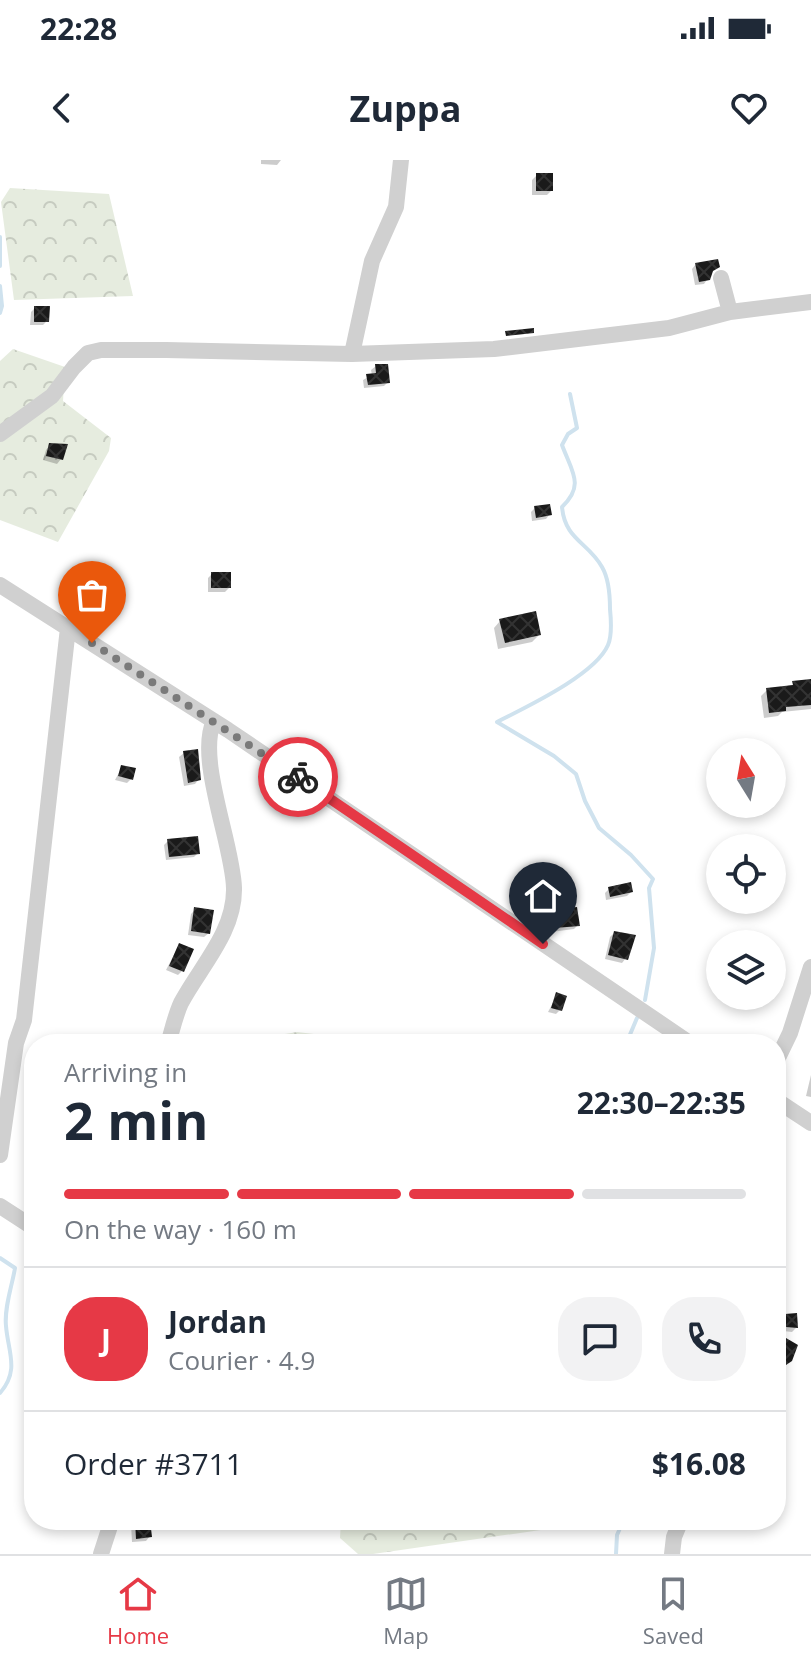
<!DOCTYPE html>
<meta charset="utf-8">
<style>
:root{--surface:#fff;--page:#f2f2f3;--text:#1f2937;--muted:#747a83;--line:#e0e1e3;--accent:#e63946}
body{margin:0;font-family:"Open Sans",sans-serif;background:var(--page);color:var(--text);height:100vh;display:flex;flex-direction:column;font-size:30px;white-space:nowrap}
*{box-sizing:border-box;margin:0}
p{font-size:26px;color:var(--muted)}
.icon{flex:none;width:44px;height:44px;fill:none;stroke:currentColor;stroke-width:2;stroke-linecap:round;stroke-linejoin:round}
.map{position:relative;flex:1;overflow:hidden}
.side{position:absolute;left:24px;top:874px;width:762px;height:496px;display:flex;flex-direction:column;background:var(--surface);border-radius:32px;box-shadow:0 4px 12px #0003}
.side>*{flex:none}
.needle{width:52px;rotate:349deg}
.buttons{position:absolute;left:706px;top:578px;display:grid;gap:16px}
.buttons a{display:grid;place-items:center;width:80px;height:80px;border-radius:50%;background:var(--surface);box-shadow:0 4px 12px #0003;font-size:40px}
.pin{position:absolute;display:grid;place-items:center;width:68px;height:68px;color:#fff;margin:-82px -34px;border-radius:50% 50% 50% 0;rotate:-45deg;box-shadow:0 0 8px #0007}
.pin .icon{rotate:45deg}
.courier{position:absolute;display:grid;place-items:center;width:80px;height:80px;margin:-40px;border:6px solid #e63946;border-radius:50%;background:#fff;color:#222;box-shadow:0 2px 10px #0007}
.head em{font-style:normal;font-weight:700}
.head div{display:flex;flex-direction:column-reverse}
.head{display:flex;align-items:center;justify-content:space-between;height:136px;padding:0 40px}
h1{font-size:52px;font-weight:700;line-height:60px}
.bar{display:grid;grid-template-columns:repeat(4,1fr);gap:12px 8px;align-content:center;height:96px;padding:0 40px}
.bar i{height:10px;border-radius:6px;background:var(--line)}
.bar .active{background:var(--accent)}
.bar p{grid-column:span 4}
.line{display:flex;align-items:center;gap:20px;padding:0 40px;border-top:2px solid var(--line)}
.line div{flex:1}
.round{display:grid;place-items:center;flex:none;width:84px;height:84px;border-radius:32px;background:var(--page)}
.status{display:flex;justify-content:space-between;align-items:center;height:56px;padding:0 40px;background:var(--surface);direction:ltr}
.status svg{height:22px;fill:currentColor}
header{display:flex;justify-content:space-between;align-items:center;height:104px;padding:0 40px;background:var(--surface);font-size:36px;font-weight:700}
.tab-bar{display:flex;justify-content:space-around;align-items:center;height:112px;border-top:2px solid var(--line);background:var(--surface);font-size:22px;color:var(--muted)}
.tab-bar a{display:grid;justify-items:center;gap:4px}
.tab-bar .active{color:var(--accent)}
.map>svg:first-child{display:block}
.forest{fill:url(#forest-crowns)}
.shadow{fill:#0003}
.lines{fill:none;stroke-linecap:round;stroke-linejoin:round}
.stream{stroke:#cfe2ee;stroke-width:4}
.building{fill:url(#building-cross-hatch)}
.minor{stroke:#d0d0d0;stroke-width:16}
.done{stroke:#7a7a7a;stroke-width:8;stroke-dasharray:0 14.4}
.route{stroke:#e63946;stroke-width:10}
</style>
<div class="status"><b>22:28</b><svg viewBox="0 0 49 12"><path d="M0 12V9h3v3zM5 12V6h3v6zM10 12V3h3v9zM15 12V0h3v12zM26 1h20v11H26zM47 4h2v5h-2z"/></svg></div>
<header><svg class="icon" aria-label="back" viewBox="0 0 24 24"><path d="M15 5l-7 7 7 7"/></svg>Zuppa<svg class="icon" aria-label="heart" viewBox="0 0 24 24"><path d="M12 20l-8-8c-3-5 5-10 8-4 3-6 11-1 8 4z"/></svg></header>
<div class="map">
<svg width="811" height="1394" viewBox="0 0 811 1394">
<defs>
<pattern id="forest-crowns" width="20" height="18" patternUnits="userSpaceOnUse" patternTransform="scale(2)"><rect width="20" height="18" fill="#e6ecdf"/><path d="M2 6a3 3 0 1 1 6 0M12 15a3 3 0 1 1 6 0" fill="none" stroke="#c6cbc0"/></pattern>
<pattern id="building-cross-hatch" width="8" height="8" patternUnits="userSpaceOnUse" patternTransform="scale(2)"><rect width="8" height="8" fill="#1a1a1a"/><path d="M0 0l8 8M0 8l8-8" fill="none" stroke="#333"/></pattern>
</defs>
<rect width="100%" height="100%" fill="#fff"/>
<!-- forest -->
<path class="forest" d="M 10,28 L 109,34 L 133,136 L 14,140 L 1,42 Z
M 13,189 L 65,207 L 63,241 L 111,278 L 109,291 L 58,382 L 0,360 L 0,201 Z
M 297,872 L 348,878 L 351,884 L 225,884 Z
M 341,1360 L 610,1360 L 373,1394 L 358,1394 L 340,1378 Z"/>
<!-- shadow -->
<path class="shadow" d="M 261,0 L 281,0 L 277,5 L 261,4 Z
M 537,15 L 551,31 L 547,35 L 532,35 L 532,20 Z
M 696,104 L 713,111 L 704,124 L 695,125 L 692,109 Z
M 35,148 L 47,161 L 43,165 L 30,165 L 31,152 Z
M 376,206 L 388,222 L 384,226 L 364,228 L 363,220 L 372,215 L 371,210 Z
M 50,285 L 61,299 L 57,304 L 43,300 L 46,290 Z
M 535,348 L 550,354 L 546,359 L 532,361 L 531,352 Z
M 212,414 L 229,428 L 225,432 L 208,432 L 208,418 Z
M 500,461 L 539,475 L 532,482 L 498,489 L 494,468 Z
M 811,521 L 811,549 L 782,552 L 778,556 L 764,558 L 761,536 L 767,530 Z
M 184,593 L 199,619 L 195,624 L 184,626 L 179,597 Z
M 122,607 L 131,619 L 127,623 L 115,620 Z
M 168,681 L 198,693 L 194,697 L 166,700 L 164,685 Z
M 609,729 L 631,732 L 627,736 L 606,740 L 605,733 Z
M 195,750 L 209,773 L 204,777 L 188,775 L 191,754 Z
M 554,752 L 578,765 L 574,769 L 551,772 L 550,757 Z
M 614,773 L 626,798 L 622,803 L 605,799 L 610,777 Z
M 179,785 L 182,811 L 178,815 L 166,810 Z
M 557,835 L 560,850 L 556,854 L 548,852 Z
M 811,915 L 811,937 L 806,936 Z
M 786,1156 L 796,1168 L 792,1172 L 783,1171 L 782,1160 Z
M 787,1181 L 790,1200 L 781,1207 L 778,1202 L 783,1185 Z
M 776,1319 L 783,1323 L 776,1334 Z
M 135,1360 L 148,1360 L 150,1376 L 146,1381 L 132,1382 L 131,1364 Z"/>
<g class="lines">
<!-- stream -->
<path class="stream" d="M 0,77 L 0,106
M 0,126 L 2,146 L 0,153
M 570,234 L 577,268 L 568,274 L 562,285 C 572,312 585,325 562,347 C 565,380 588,382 602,407 C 609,419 610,435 610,449 C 611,459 612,476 608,485 C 595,515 526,547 497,562 L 554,596 L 576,614 L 585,641 L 599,668 L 631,695 L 653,719 L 649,728 L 654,788 L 645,840
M 626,884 L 637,858
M 0,1098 L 15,1108 C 12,1126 4,1148 6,1166 C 8,1192 20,1210 0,1233
M 616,1394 L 617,1375 L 621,1366 L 619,1360"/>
</g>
<!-- building -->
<path class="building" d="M 536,13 L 553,13 L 553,31 L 536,31 Z
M 718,99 L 720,107 L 713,111 L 710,120 L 699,122 L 695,103 Z
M 34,146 L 50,146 L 49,162 L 34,162 Z
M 534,168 L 534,173 L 506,176 L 505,171 Z
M 375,204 L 388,204 L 390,223 L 368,225 L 366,214 L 376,213 Z
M 49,283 L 68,284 L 63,300 L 46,296 Z
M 550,344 L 552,355 L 536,358 L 534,346 Z
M 211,412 L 231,412 L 231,428 L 211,428 Z
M 536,451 L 541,475 L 505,483 L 499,459 Z
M 811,519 L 811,545 L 786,547 L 786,551 L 769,553 L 766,528 L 793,525 L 792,521 Z
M 198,589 L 201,620 L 188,623 L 183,591 Z
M 121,605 L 136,608 L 133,620 L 118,616 Z
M 198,676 L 200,694 L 169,697 L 167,679 Z
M 631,722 L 633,732 L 610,737 L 608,727 Z
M 194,747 L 214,750 L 210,774 L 191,771 Z
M 577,747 L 580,766 L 554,768 L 553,750 Z
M 614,771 L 636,775 L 628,800 L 608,795 Z
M 179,783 L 194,789 L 184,812 L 169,806 Z
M 556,832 L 567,836 L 562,851 L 551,848 Z
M 797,1153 L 798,1168 L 786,1167 L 785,1154 Z
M 786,1178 L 798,1185 L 792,1201 L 786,1205 L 781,1197 Z
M 135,1360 L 150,1360 L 152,1377 L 136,1379 Z"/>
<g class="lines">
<!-- minor -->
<path class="minor" d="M 401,0 L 396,47 L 372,101 L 352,194 L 494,189 L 669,168 L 730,152 L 811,142
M 721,118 L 730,152
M 0,274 L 52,236 L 74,207 L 88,193 L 101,190 L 166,190 L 352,194
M 0,425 L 228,570 L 691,884
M 168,884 C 172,871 175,856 181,843 C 200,807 235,772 234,728 C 233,685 196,598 214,561
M 776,902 L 790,873 L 811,807
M 776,940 L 811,963
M 0,995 L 16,883 L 24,860 L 68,468
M 0,1046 L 34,1068
M 101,1394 L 112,1360
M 672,1394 L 674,1377 L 681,1360"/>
</g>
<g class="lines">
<!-- done -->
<path class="done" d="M 92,483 L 298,617"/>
<!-- route -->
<path class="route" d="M 298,617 L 543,784"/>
</g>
</svg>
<div class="buttons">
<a><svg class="needle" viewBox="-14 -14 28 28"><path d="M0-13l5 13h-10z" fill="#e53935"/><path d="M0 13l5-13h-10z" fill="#747a83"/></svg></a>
<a><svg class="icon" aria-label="locate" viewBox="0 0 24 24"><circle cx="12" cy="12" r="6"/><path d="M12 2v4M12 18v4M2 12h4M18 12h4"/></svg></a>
<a><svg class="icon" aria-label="layers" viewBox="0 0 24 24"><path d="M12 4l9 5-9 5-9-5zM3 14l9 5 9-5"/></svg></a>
</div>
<div class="pin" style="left:92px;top:483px;background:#ea580c"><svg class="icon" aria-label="bag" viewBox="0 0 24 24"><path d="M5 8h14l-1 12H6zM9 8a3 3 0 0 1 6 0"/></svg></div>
<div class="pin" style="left:543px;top:784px;background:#1f2937"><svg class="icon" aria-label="home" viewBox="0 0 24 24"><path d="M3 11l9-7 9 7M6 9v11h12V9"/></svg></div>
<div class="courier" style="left:298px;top:617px"><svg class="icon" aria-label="bike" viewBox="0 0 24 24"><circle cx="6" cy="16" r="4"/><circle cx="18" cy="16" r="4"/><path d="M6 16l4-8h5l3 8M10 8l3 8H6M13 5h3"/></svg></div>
<section class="side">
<div class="head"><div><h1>2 min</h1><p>Arriving in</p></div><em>22:30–22:35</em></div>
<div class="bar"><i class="active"></i><i class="active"></i><i class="active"></i><i></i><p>On the way · 160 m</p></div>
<div class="line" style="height:144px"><b class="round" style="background:var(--accent);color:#fff">J</b><div><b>Jordan</b><p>Courier · 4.9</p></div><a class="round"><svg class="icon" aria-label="chat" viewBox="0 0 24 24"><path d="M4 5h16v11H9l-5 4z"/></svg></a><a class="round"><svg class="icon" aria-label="phone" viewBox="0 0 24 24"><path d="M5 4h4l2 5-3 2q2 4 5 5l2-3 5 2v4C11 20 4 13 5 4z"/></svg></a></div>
<div class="line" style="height:104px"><div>Order #3711</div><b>$16.08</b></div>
</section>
</div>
<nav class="tab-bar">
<a class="active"><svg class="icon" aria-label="home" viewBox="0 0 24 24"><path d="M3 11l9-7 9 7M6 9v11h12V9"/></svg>Home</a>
<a><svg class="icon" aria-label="map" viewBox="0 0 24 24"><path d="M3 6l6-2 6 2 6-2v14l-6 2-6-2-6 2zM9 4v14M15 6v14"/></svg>Map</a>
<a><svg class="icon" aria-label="saved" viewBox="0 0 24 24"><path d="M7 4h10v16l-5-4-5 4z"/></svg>Saved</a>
</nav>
